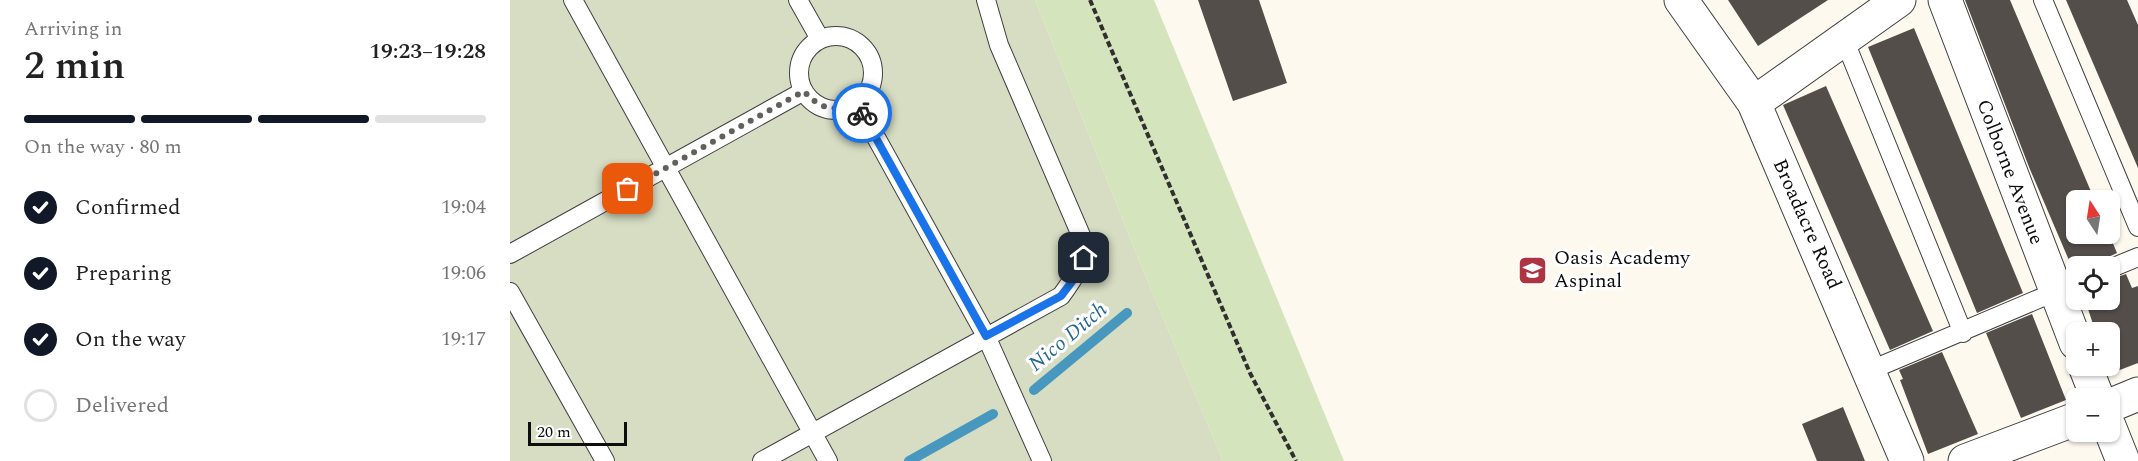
<!DOCTYPE html>
<meta charset="utf-8">
<style>
:root{--surface:#fff;--page:#f2f2f2;--text:#222;--muted:#767676;--line:#e0e0e0;--accent:#111827}
body{margin:0;font-family:Spectral,serif;background:var(--page);color:var(--text);height:100vh;display:flex;flex-direction:column;font-size:22px;white-space:nowrap}
*{box-sizing:border-box;margin:0}
p{font-size:20px;color:var(--muted)}
.icon{flex:none;width:33px;height:33px;fill:none;stroke:currentColor;stroke-width:2;stroke-linecap:round;stroke-linejoin:round}
.map{position:relative;flex:1;overflow:hidden}
.drawer{display:flex;flex-direction:column;background:var(--surface);width:510px}
.drawer>*{flex:none}
.needle{width:39px;rotate:348deg}
.fabs{position:absolute;left:1556px;top:190px;display:grid;gap:12px}
.fabs a{display:grid;place-items:center;width:54px;height:54px;border-radius:9px;background:var(--surface);box-shadow:0 2px 4px #0004;font-size:30px}
.scale{position:absolute;left:18px;bottom:15px;width:99px;box-sizing:border-box;padding-left:6px;border:3px solid #0d0d0d;border-top:0;font-size:16px;line-height:21px;white-space:nowrap;color:#0d0d0d;-webkit-text-stroke:4px #fff;paint-order:stroke}
.pin{position:absolute;display:grid;place-items:center;width:51px;height:51px;color:#fff;margin:-26px;border-radius:12px;box-shadow:0 3px 9px #0006}
.courier{position:absolute;display:grid;place-items:center;width:60px;height:60px;margin:-30px;border:4px solid #1a73e8;border-radius:50%;background:#fff;color:#222;box-shadow:0 2px 8px #0007}
.headline em{font-style:normal;font-weight:600}
.headline div{display:flex;flex-direction:column-reverse}
.headline{display:flex;align-items:center;justify-content:space-between;height:102px;padding:0 24px}
h1{font-size:39px;font-weight:600;line-height:45px}
.bar{display:grid;grid-template-columns:repeat(4,1fr);gap:9px 6px;align-content:center;height:72px;padding:0 24px}
.bar i{height:8px;border-radius:4px;background:var(--line)}
.bar .selected{background:var(--accent)}
.bar p{grid-column:span 4}
ol{padding:0 24px;list-style:none}
li{display:flex;align-items:center;gap:18px;height:66px}
li p{margin-inline-start:auto}
li .icon{padding:6px;border-radius:50%;background:var(--accent);color:#fff;stroke-width:4}
li:last-child{color:var(--muted)}
li i{width:33px;height:33px;border:3px solid var(--line);border-radius:50%}
main{display:flex;flex:1;min-height:0}
.map>svg:first-child{display:block}
.green{fill:#d4e4bc}
.cemetery{fill:#d6ddc2}
.lines{fill:none;stroke-linecap:round;stroke-linejoin:round}
.stream{stroke:#4897be;stroke-width:10}
.building{fill:#544e4b}
.lane-casing{stroke:#404040;stroke-width:20}
.street-casing{stroke:#404040;stroke-width:35}
.path{stroke:#2f2f2f;stroke-width:4;stroke-dasharray:6 3;stroke-linecap:butt}
.lane{stroke:#fff;stroke-width:18}
.street{stroke:#fff;stroke-width:33}
.done{stroke:#61605c;stroke-width:6;stroke-dasharray:0 10.8}
.route{stroke:#1a73e8;stroke-width:8}
.labels{text-anchor:middle;dominant-baseline:central;stroke-width:6;stroke-linejoin:round;paint-order:stroke}
.street-label{font-size:20px;fill:#0d0d0d;stroke:#fff}
.poi-label{font-size:20px;fill:#0d0d0d;stroke:#fff;text-anchor:start}
.water-label{font-size:21px;font-style:italic;fill:#246991;stroke:#fff}
</style>
<main>
<section class="drawer">
<div class="headline"><div><h1>2 min</h1><p>Arriving in</p></div><em>19:23–19:28</em></div>
<div class="bar"><i class="selected"></i><i class="selected"></i><i class="selected"></i><i></i><p>On the way · 80 m</p></div>
<ol>
<li><svg class="icon" aria-label="check" viewBox="0 0 24 24"><path d="M5 12l5 5 9-10"/></svg>Confirmed<p>19:04</p></li>
<li><svg class="icon" aria-label="check" viewBox="0 0 24 24"><path d="M5 12l5 5 9-10"/></svg>Preparing<p>19:06</p></li>
<li><svg class="icon" aria-label="check" viewBox="0 0 24 24"><path d="M5 12l5 5 9-10"/></svg>On the way<p>19:17</p></li>
<li><i></i>Delivered</li>
</ol>
</section>
<div class="map">
<svg width="1628" height="461" viewBox="0 0 1628 461">
<rect width="100%" height="100%" fill="#fdf9ef"/>
<!-- green -->
<path class="green" d="M 525,0 L 644,0 L 834,461 L 713,461 L 628,258 Z"/>
<!-- cemetery -->
<path class="cemetery" d="M 0,0 L 525,0 L 628,258 L 713,461 L 0,461 Z"/>
<g class="lines">
<!-- stream -->
<path class="stream" d="M 524,390 L 617,313
M 399,461 L 483,414"/>
</g>
<!-- building -->
<path class="building" d="M 688,0 L 749,0 L 777,83 L 723,101 Z
M 1218,0 L 1318,0 L 1248,46 Z
M 1455,0 L 1500,0 L 1585,201 L 1566,201 L 1566,234 L 1599,234 L 1607,253 L 1594,259 L 1588,267 L 1566,267 L 1566,272 L 1564,272 L 1519,167 Z
M 1556,0 L 1617,0 L 1628,25 L 1628,168 Z
M 1404,28 L 1513,293 L 1467,313 L 1358,47 Z
M 1316,86 L 1423,331 L 1380,350 L 1273,105 Z
M 1616,274 L 1622,288 L 1628,286 L 1628,363 L 1602,373 L 1599,366 L 1599,333 L 1586,333 L 1575,300 L 1599,300 L 1599,280 Z
M 1522,314 L 1556,400 L 1511,418 L 1476,333 Z
M 1432,352 L 1468,434 L 1418,454 L 1390,380 L 1393,379 L 1389,370 Z
M 1333,407 L 1355,461 L 1307,461 L 1292,424 Z"/>
<g class="lines">
<defs>
<path id="lane" d="M 63,0 L 318,461
M 288,0 L 310,39
M 1533,0 L 1628,227
M289 73a37 37 0 1 1 74 0a37 37 0 1 1-74 0Z
M 1334,39 L 1453,333
M 347,103 L 476,336 L 532,461
M 0,254 L 294,91
M 1599,269 L 1628,257
M 0,292 L 95,461
M 1361,370 L 1566,283
M 252,461 L 551,296 C 565,277 574,264 573,240 L 489,45 L 476,0"/>
<path id="street" d="M 1171,0 L 1244,103 L 1397,461
M 1435,0 L 1566,343
M 1244,103 L 1389,0
M 1575,366 L 1588,399
M 1599,406 L 1628,394
M 1599,426 L 1613,461
M 1455,461 L 1566,419"/>
</defs>
<!-- lane casing -->
<use href="#lane" class="lane-casing"/>
<!-- street casing -->
<use href="#street" class="street-casing"/>
<!-- path -->
<path class="path" d="M 580,0 L 740,373 L 786,461"/>
<!-- lane -->
<use href="#lane" class="lane"/>
<!-- street -->
<use href="#street" class="street"/>
</g>
<g class="lines">
<!-- done -->
<path class="done" d="M 118,189 L 294,91 C 309,109 326,113 347,103 L 352,113"/>
<!-- route -->
<path class="route" d="M 352,113 L 476,336 L 551,296 L 567,275 L 574,258"/>
</g>
<!-- icons -->
<defs>
<symbol id="school-square" viewBox="-11 -11 22 22"><rect x="-9" y="-9" width="18" height="18" rx="4" fill="#ae3443" stroke="#fff"/><path d="M0-5L7-2L0 1L-7-2ZM-4 1L0 2.5L4 1V4Q0 6-4 4Z" fill="#fff"/></symbol>
</defs>
<g fill-rule="evenodd">
<use href="#school-square" x="1006" y="254" width="33" height="33"/>
</g>
<g class="labels">
<!-- street labels -->
<g class="street-label">
<text transform="translate(1500 172) rotate(69)">Colborne Avenue</text>
<text transform="translate(1297 224) rotate(66)">Broadacre Road</text>
</g>
<!-- poi labels -->
<g class="poi-label">
<text x="1044" y="258">Oasis Academy<tspan x="1044" dy="23">Aspinal</tspan></text>
</g>
<!-- water labels -->
<g class="water-label">
<text transform="translate(558 337) rotate(-40)">Nico Ditch</text>
</g>
</g>
</svg>
<div class="fabs">
<a><svg class="needle" viewBox="-14 -14 28 28"><path d="M0-13l5 13h-10z" fill="#e53935"/><path d="M0 13l5-13h-10z" fill="#767676"/></svg></a>
<a><svg class="icon" aria-label="locate" viewBox="0 0 24 24"><circle cx="12" cy="12" r="6"/><path d="M12 2v4M12 18v4M2 12h4M18 12h4"/></svg></a>
<a>+</a>
<a>−</a>
</div>
<div class="scale">20 m</div>
<div class="pin" style="left:118px;top:189px;background:#ea580c"><svg class="icon" aria-label="bag" viewBox="0 0 24 24"><path d="M5 8h14l-1 12H6zM9 8a3 3 0 0 1 6 0"/></svg></div>
<div class="pin" style="left:574px;top:258px;background:#1f2937"><svg class="icon" aria-label="home" viewBox="0 0 24 24"><path d="M3 11l9-7 9 7M6 9v11h12V9"/></svg></div>
<div class="courier" style="left:352px;top:113px"><svg class="icon" aria-label="bike" viewBox="0 0 24 24"><circle cx="6" cy="16" r="4"/><circle cx="18" cy="16" r="4"/><path d="M6 16l4-8h5l3 8M10 8l3 8H6M13 5h3"/></svg></div>
</div>
</main>
